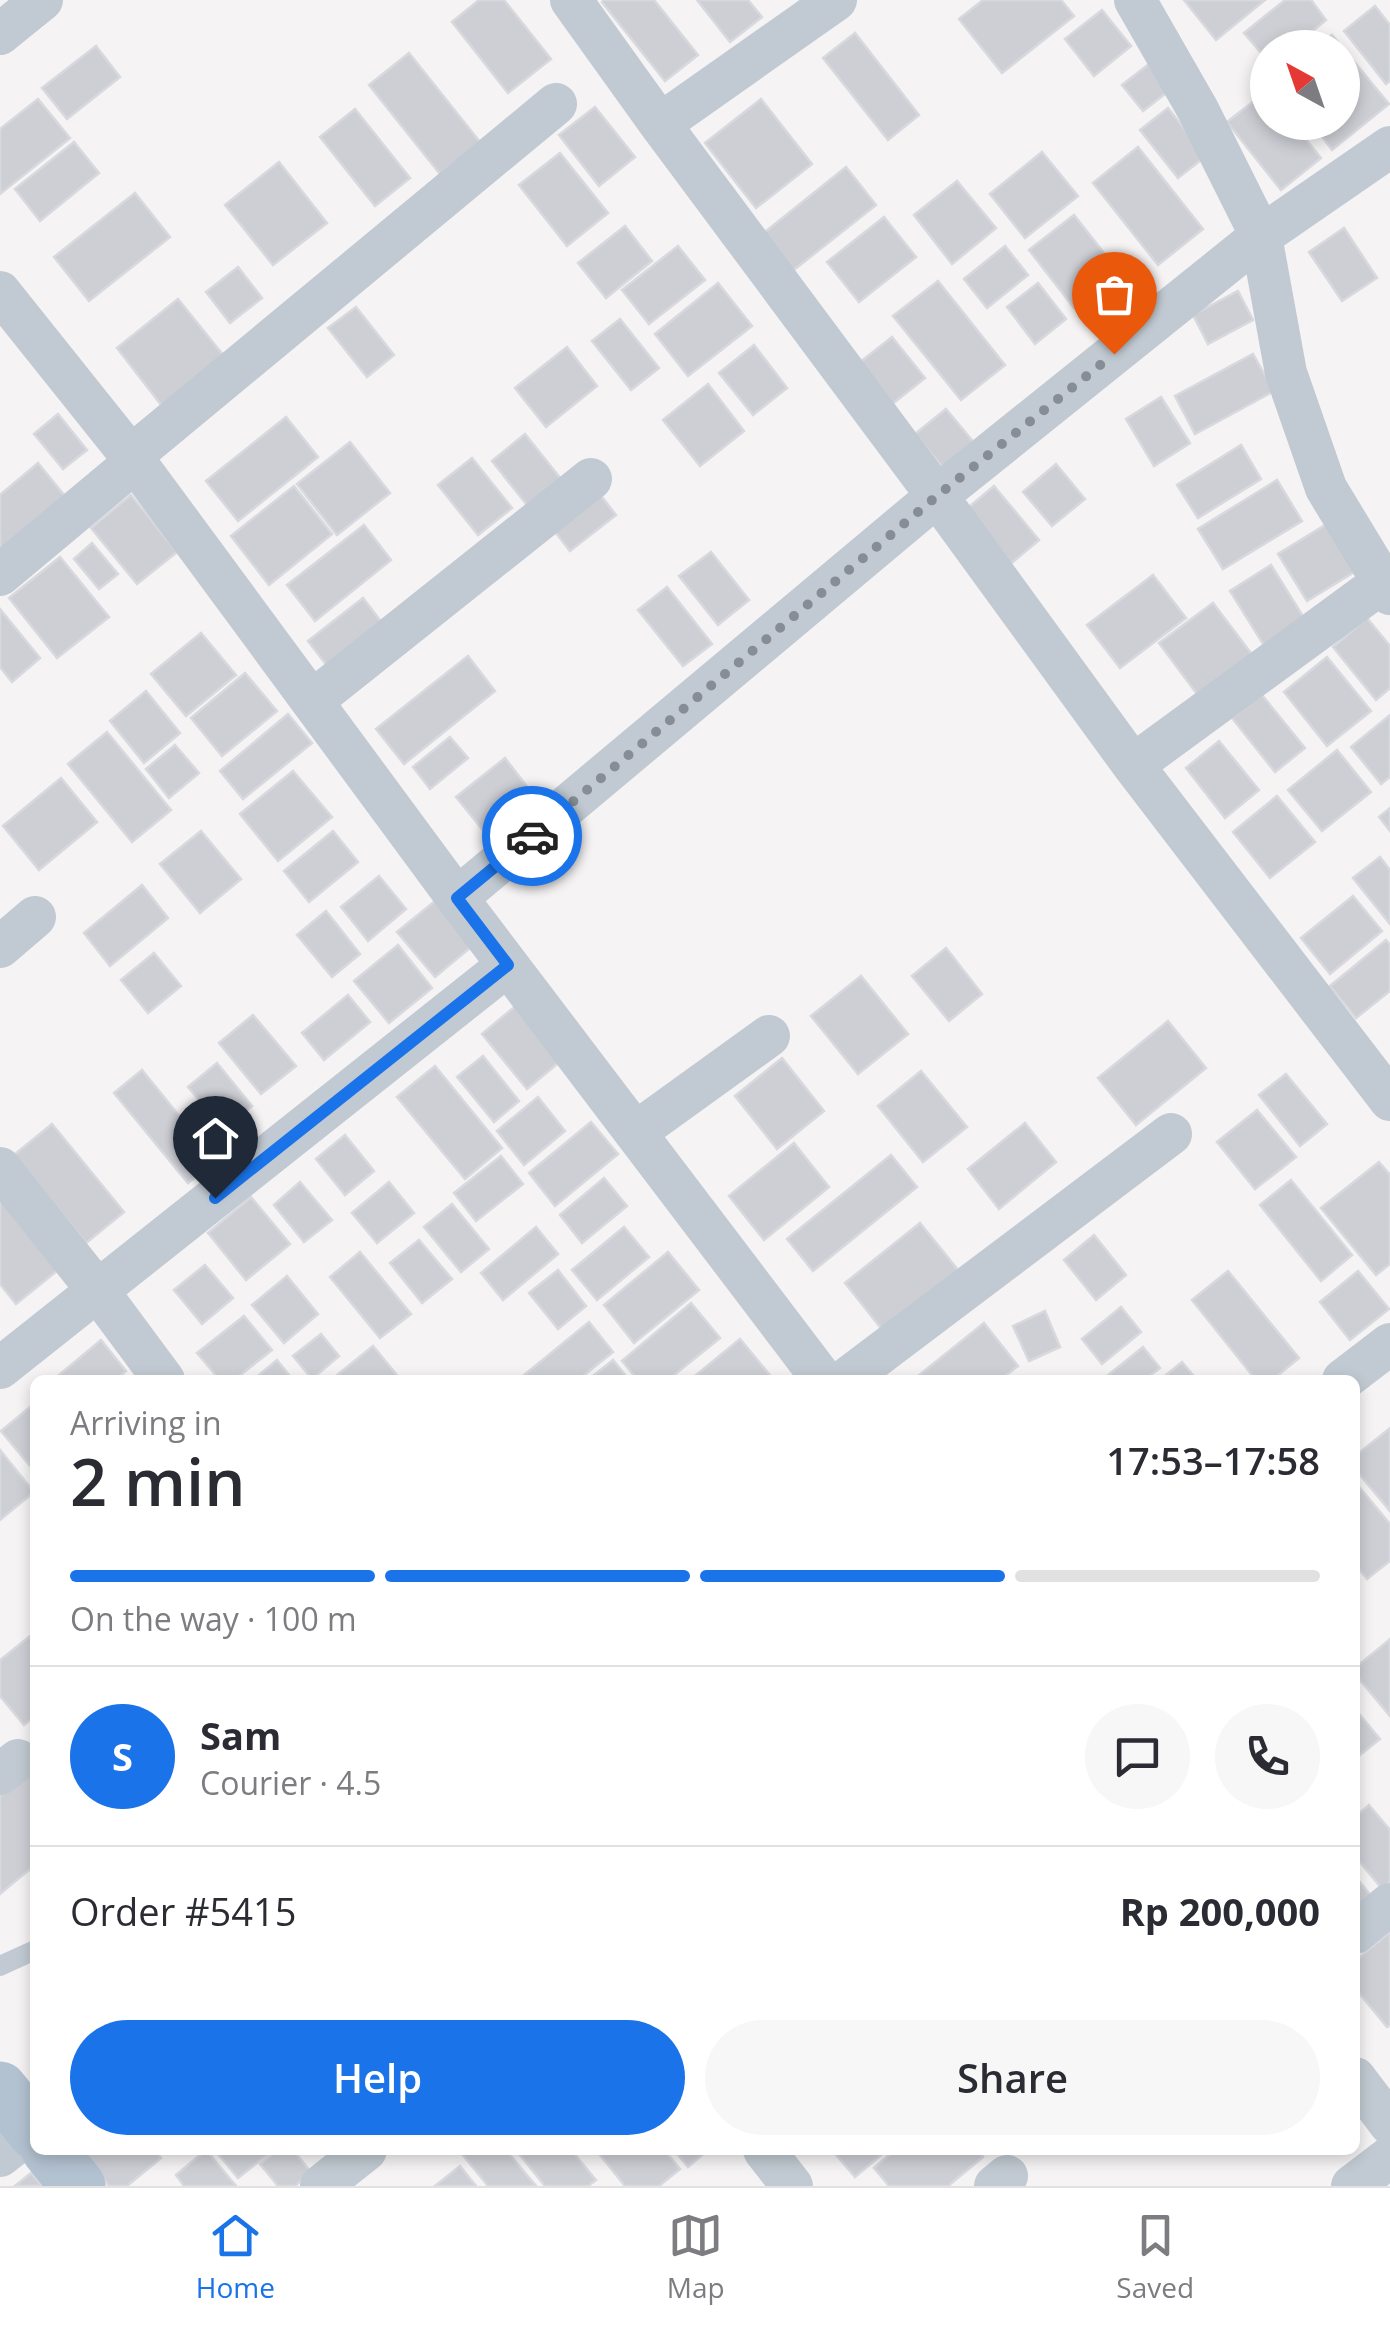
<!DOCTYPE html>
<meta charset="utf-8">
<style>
:root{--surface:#fff;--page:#f7f7f7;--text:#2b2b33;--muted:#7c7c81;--line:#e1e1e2;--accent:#1a73e8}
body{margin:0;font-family:"Open Sans",sans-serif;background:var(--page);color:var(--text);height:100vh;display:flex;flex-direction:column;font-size:38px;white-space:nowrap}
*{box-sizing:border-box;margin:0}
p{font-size:32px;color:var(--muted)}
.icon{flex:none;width:55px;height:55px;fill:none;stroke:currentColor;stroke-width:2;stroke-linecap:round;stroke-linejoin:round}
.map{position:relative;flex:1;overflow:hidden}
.drawer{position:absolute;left:30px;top:1375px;width:1330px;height:780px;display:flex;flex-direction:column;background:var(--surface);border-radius:15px;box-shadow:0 5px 15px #0003}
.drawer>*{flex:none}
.needle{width:65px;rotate:320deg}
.buttons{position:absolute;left:1250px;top:30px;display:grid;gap:20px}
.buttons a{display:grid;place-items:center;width:110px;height:110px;border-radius:50%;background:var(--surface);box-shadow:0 5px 15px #0003;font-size:50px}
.pin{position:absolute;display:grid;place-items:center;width:85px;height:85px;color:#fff;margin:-102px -42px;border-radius:50% 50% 50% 0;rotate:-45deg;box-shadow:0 0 10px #0007}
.pin .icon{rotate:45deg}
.courier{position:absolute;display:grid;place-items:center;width:100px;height:100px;margin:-50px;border:8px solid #1a73e8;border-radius:50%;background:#fff;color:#222;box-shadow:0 2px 12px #0007}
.headline em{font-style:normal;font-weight:600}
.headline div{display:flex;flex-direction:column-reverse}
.headline{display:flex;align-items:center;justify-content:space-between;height:170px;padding:0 40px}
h1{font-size:65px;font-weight:600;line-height:75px}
.bar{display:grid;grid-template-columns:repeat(4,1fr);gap:15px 10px;align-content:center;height:120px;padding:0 40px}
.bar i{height:12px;border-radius:8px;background:var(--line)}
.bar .on{background:var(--accent)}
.bar p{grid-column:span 4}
.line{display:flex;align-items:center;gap:25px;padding:0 40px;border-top:2px solid var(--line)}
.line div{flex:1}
.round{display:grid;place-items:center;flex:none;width:105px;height:105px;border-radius:52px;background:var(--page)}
.action{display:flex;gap:20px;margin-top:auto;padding:20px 40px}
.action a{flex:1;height:115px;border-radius:60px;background:var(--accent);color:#fff;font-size:40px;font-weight:600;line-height:115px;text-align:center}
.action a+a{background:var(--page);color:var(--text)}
.menu{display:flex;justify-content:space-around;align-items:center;height:140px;border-top:2px solid var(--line);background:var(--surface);font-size:28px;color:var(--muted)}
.menu a{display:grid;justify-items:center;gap:5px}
.menu .on{color:var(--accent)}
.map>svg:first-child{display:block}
.building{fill:#cdcfd5;stroke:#d7d9de;stroke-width:2.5}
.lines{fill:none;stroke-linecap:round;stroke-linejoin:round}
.service{stroke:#c1cad2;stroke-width:20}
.minor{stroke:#c1cad2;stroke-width:42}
.primary{stroke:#b3c2d1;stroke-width:55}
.done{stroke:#868d94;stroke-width:10;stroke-dasharray:0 18}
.route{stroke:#1a73e8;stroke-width:12}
</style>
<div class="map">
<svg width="1390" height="2186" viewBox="0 0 1390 2186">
<rect width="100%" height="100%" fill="#f5f3f3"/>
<!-- building -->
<path class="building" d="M 479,0 L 504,0 L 551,59 L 508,93 L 452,22 Z
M 604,0 L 654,0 L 698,55 L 665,81 L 602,2 Z
M 697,0 L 748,0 L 762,17 L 730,42 Z
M 983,0 L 1061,0 L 1074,16 L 1002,73 L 959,19 Z
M 1184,0 L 1265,0 L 1216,40 Z
M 1285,0 L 1311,0 L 1326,20 L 1292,48 L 1268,48 L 1268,61 L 1244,33 Z
M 1375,6 L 1390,25 L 1390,81 L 1386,84 L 1344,31 Z
M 1102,10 L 1131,46 L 1094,76 L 1065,39 Z
M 855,33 L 919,115 L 888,140 L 823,58 Z
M 1332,35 L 1389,104 L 1332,150 L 1311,122 L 1342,122 L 1342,48 L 1316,48 Z
M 96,46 L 120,77 L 67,119 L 42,88 Z
M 409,53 L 480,142 L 440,174 L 369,85 Z
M 1149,64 L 1170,90 L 1143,111 L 1122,85 Z
M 1267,91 L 1268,122 L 1292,122 L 1321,158 L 1281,190 L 1227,122 Z
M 38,99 L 70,138 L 0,194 L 0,129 Z
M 761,99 L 812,164 L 756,208 L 705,143 Z
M 595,107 L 635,157 L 599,186 L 559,135 Z
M 1168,108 L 1206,156 L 1178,178 L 1140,130 Z
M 355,109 L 410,178 L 375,206 L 320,137 Z
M 74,142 L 99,173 L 40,221 L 15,189 Z
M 1138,147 L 1203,229 L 1158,265 L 1093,183 Z
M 1042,152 L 1078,196 L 1025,238 L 990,194 Z
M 560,153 L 608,213 L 567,246 L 519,185 Z
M 279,162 L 327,223 L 273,265 L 225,205 Z
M 846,167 L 876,205 L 790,273 L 760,236 Z
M 957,181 L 996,228 L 952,264 L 914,215 Z
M 135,193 L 170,237 L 89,301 L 54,257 Z
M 1074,215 L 1119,272 L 1074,308 L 1029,250 Z
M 884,217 L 916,257 L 859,302 L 827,262 Z
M 625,226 L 652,261 L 606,298 L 578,263 Z
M 1344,228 L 1377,278 L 1342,301 L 1309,252 Z
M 678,246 L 705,280 L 649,324 L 622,290 Z
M 1005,246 L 1028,275 L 987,308 L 964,279 Z
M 238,267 L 262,298 L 230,323 L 206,292 Z
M 938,281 L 1005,365 L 961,400 L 893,316 Z
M 718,283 L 752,326 L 688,376 L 655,334 Z
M 1038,283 L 1066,319 L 1035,344 L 1007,307 Z
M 1238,291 L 1253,320 L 1208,344 L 1193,315 Z
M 178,299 L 224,356 L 162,406 L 117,348 Z
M 356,307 L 394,355 L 367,377 L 328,328 Z
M 620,319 L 659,368 L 631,390 L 592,341 Z
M 892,337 L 925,378 L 886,409 L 854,367 Z
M 754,345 L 787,388 L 753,415 L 719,373 Z
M 567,347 L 597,386 L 546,427 L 515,388 Z
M 1253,354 L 1274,391 L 1195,434 L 1175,396 Z
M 708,384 L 744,431 L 700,466 L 663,420 Z
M 1161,397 L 1190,443 L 1154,466 L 1126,419 Z
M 946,409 L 981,451 L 950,476 L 915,434 Z
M 58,414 L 87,450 L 63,469 L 34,434 Z
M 286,417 L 318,457 L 238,521 L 206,481 Z
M 525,434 L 561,479 L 527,505 L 492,461 Z
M 350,442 L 390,493 L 337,535 L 297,484 Z
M 1241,445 L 1261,479 L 1198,518 L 1177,485 Z
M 472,458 L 512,508 L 478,535 L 438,485 Z
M 38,463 L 69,501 L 0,558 L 0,495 Z
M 1056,464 L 1085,499 L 1052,526 L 1023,492 Z
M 1277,480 L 1302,521 L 1223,569 L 1198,529 Z
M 591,483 L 616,515 L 570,551 L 546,520 Z
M 294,486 L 332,534 L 269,585 L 231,536 Z
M 994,486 L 1039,540 L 1008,566 L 963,512 Z
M 131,495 L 177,552 L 137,584 L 91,528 Z
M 1330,522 L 1359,569 L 1307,601 L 1278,554 Z
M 364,525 L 391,560 L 315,621 L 287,585 Z
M 92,543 L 118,574 L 99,589 L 74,559 Z
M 711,552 L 749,600 L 718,625 L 679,576 Z
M 60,557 L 109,617 L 57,658 L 9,598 Z
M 1271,565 L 1306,621 L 1265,647 L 1230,591 Z
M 1153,575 L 1186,618 L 1120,668 L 1087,625 Z
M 667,587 L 712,644 L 683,666 L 638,610 Z
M 363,598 L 386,628 L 331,671 L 308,641 Z
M 1213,603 L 1257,661 L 1203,702 L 1159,643 Z
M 0,609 L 40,658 L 12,682 L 0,667 Z
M 1367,618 L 1390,646 L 1390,688 L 1376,700 L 1333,647 Z
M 201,633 L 236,675 L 186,716 L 151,674 Z
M 468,656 L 495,691 L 404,764 L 376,729 Z
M 1327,657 L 1371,711 L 1327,746 L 1284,692 Z
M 245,673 L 277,711 L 222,756 L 191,718 Z
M 146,691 L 180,733 L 144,763 L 110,721 Z
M 1262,695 L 1305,748 L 1275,772 L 1232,718 Z
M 288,714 L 312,743 L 243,799 L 220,771 Z
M 1390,715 L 1390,777 L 1381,784 L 1351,747 Z
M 107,732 L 171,810 L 132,842 L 68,764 Z
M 450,737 L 468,758 L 430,789 L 413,767 Z
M 1219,741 L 1259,790 L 1225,818 L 1186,768 Z
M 175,745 L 199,773 L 169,798 L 146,769 Z
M 1337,750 L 1371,792 L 1322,831 L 1288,790 Z
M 505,758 L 538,801 L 490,839 L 456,797 Z
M 293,771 L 332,817 L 278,861 L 240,814 Z
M 61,778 L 97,822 L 39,870 L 3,826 Z
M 1277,796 L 1315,842 L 1270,878 L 1233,832 Z
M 1390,808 L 1390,831 L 1379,817 Z
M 201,831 L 241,879 L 200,913 L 160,864 Z
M 333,831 L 358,862 L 309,902 L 284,871 Z
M 1380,857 L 1390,870 L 1390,924 L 1353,878 Z
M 379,876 L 406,909 L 368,941 L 341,907 Z
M 142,885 L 168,918 L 110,966 L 84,933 Z
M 1353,896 L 1382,931 L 1330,974 L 1301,938 Z
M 440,897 L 477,942 L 435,977 L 397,932 Z
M 326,911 L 360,954 L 332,977 L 297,935 Z
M 1386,940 L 1390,945 L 1390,991 L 1356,1018 L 1330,986 Z
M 398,945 L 432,988 L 389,1023 L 354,981 Z
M 946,948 L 982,994 L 949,1021 L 912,976 Z
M 154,953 L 181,986 L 148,1013 L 121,980 Z
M 861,976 L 908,1034 L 858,1074 L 811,1016 Z
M 348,995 L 370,1022 L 324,1060 L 302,1033 Z
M 518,1004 L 563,1059 L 527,1089 L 482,1034 Z
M 253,1015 L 296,1066 L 261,1094 L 219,1043 Z
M 1168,1021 L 1206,1068 L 1136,1125 L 1098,1078 Z
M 483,1056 L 519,1101 L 494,1122 L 457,1077 Z
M 782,1058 L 824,1111 L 777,1149 L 735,1096 Z
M 217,1063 L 252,1106 L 223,1129 L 188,1087 Z
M 435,1066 L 502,1148 L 465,1179 L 397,1097 Z
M 142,1070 L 216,1161 L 188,1183 L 114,1093 Z
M 921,1071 L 967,1127 L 923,1162 L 878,1106 Z
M 1286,1074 L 1327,1124 L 1300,1146 L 1259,1095 Z
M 538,1097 L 565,1131 L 524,1165 L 497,1131 Z
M 1257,1110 L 1296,1157 L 1255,1189 L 1217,1142 Z
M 591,1122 L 618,1154 L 555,1206 L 529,1173 Z
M 1025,1123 L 1056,1162 L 999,1209 L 968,1169 Z
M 52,1124 L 124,1212 L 86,1243 L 14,1155 Z
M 345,1135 L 374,1171 L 345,1195 L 316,1159 Z
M 794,1143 L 829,1187 L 764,1240 L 729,1196 Z
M 891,1155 L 917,1187 L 813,1271 L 787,1239 Z
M 501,1156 L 523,1184 L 476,1221 L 454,1193 Z
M 1379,1162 L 1390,1175 L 1390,1264 L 1376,1275 L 1321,1208 Z
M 604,1178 L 627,1206 L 582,1243 L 560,1215 Z
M 1291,1180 L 1352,1255 L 1321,1281 L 1260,1205 Z
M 300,1182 L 332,1220 L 304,1242 L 274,1205 Z
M 389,1182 L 414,1213 L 377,1243 L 352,1213 Z
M 0,1189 L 63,1266 L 16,1304 L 0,1284 Z
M 251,1197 L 290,1244 L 246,1280 L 208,1233 Z
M 452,1204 L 489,1249 L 461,1272 L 424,1227 Z
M 920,1223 L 963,1276 L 888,1337 L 845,1283 Z
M 536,1227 L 558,1254 L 503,1300 L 481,1273 Z
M 624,1227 L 649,1257 L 597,1300 L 572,1270 Z
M 1094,1235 L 1126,1275 L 1096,1300 L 1064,1260 Z
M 419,1240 L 452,1279 L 422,1303 L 390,1263 Z
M 360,1252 L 411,1314 L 380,1338 L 330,1277 Z
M 668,1252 L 699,1290 L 634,1343 L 604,1305 Z
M 205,1265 L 233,1298 L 202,1324 L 174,1290 Z
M 558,1270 L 586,1306 L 558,1329 L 529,1293 Z
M 1228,1271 L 1299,1358 L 1272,1380 L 1256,1380 L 1192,1300 Z
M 1358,1271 L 1389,1309 L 1350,1340 L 1320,1302 Z
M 287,1276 L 318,1314 L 284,1343 L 252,1305 Z
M 691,1303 L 720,1338 L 668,1380 L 638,1380 L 622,1361 Z
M 1121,1307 L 1141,1332 L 1102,1364 L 1082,1339 Z
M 1045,1311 L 1060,1347 L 1029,1361 L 1013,1326 Z
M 244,1316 L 272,1350 L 234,1380 L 220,1380 L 197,1353 Z
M 589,1322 L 613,1352 L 578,1380 L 518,1380 Z
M 984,1323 L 1018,1366 L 1000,1380 L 913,1380 Z
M 321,1334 L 339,1356 L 312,1379 L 293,1356 Z
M 740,1339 L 774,1380 L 690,1380 Z
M 101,1340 L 126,1371 L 115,1380 L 53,1380 Z
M 373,1346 L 401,1380 L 331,1380 Z
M 1143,1347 L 1160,1368 L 1144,1380 L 1102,1380 Z
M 277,1360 L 293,1380 L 253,1380 Z
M 613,1360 L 629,1380 L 588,1380 Z
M 1182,1362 L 1197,1380 L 1160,1380 Z
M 35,1403 L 35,1472 L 1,1431 Z
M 1390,1428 L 1390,1511 L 1355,1469 L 1355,1456 Z
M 0,1450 L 34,1492 L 0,1520 Z
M 1355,1482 L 1390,1524 L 1390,1561 L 1367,1579 L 1355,1564 Z
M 35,1632 L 35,1716 L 24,1725 L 0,1696 L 0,1660 Z
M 1390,1639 L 1390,1716 L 1355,1674 L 1355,1668 Z
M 1355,1709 L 1380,1739 L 1355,1759 Z
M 35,1765 L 35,1865 L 0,1894 L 0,1794 Z
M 1369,1805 L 1390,1830 L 1390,1882 L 1382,1889 L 1355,1856 L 1355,1817 Z
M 1355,1876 L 1372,1897 L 1355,1911 Z
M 1390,1932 L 1390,2025 L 1387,2027 L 1355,1988 L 1355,1961 Z
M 80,2150 L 155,2150 L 161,2158 L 127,2186 L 109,2186 Z
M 206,2150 L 236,2186 L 184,2186 L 176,2175 Z
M 215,2150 L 273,2150 L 238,2178 Z
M 278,2150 L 293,2150 L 311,2172 L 295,2186 L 278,2186 L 260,2164 Z
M 467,2150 L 506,2150 L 536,2186 L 488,2186 L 462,2154 Z
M 516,2150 L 571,2150 L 596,2180 L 588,2186 L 545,2186 Z
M 596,2150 L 664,2150 L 680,2169 L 659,2186 L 625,2186 Z
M 674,2150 L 708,2150 L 688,2167 Z
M 832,2150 L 887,2150 L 855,2177 Z
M 895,2150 L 977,2150 L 983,2157 L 948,2186 L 889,2186 L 874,2168 Z
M 460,2166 L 476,2186 L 435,2186 Z
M 31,2173 L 42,2186 L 15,2186 Z"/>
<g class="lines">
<!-- service -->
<path class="service" d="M 0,1966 L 35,1950"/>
<!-- minor -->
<path class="minor" d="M 571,0 L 660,124 L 937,496 L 1133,765 L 1390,1100
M 1135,0 L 1198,110 L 1261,236 L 1286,373 L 1326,488 L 1390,594
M 0,34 L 42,0
M 660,124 L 836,0
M 0,292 L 131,456 L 457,898 L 823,1380
M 131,456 L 556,104
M 0,575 L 135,462
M 312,701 L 591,479
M 1133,765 L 1383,582
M 457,898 L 937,496 L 1261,236 L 1390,147
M 0,947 L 35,917
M 636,1132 L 769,1036
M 0,1168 L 98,1291 L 164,1380
M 0,1368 L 508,965
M 845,1380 L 1171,1134
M 1343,1380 L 1390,1344
M 0,1774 L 18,1760
M 1355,1933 L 1390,1904
M 1355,2078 L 1390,2124
M 764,2150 L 792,2186
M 0,2156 L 33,2130
M 321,2186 L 366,2150
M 995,2186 L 1007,2176
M 1352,2186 L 1390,2157"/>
<!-- primary -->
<path class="primary" d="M 0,2089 L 35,2132
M 49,2150 L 78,2186"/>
</g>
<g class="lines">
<!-- done -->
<path class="done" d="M 532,836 L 937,496 L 1114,354"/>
<!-- route -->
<path class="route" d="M 215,1198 L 508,965 L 457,898 L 532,836"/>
</g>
</svg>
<div class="buttons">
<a><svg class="needle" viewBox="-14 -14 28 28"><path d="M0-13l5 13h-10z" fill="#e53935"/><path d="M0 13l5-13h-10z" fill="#7c7c81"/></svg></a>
</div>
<div class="pin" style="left:1114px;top:354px;background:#ea580c"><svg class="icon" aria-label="bag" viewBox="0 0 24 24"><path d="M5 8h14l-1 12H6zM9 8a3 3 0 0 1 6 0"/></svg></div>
<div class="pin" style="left:215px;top:1198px;background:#1f2937"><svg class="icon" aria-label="home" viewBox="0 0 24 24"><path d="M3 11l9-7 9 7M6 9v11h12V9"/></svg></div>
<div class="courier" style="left:532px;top:836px"><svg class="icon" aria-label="car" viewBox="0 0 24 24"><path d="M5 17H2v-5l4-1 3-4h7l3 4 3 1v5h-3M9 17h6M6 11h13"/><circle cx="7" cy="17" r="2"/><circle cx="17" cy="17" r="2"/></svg></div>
<section class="drawer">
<div class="headline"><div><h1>2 min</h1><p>Arriving in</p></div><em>17:53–17:58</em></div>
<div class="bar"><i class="on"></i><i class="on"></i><i class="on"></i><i></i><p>On the way · 100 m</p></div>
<div class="line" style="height:180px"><b class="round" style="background:var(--accent);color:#fff">S</b><div><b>Sam</b><p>Courier · 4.5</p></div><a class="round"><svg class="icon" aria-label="chat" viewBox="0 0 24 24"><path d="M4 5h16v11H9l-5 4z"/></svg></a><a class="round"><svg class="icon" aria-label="phone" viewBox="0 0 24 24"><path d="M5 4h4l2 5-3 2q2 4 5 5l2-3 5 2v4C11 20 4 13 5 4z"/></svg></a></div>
<div class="line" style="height:130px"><div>Order #5415</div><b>Rp 200,000</b></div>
<div class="action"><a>Help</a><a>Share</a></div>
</section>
</div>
<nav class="menu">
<a class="on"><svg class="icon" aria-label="home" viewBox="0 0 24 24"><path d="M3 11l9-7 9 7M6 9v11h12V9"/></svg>Home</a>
<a><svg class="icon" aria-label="map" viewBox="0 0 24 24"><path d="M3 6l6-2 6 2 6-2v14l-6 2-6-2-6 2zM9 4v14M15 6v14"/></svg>Map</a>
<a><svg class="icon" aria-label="saved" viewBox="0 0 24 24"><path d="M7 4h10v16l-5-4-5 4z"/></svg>Saved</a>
</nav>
